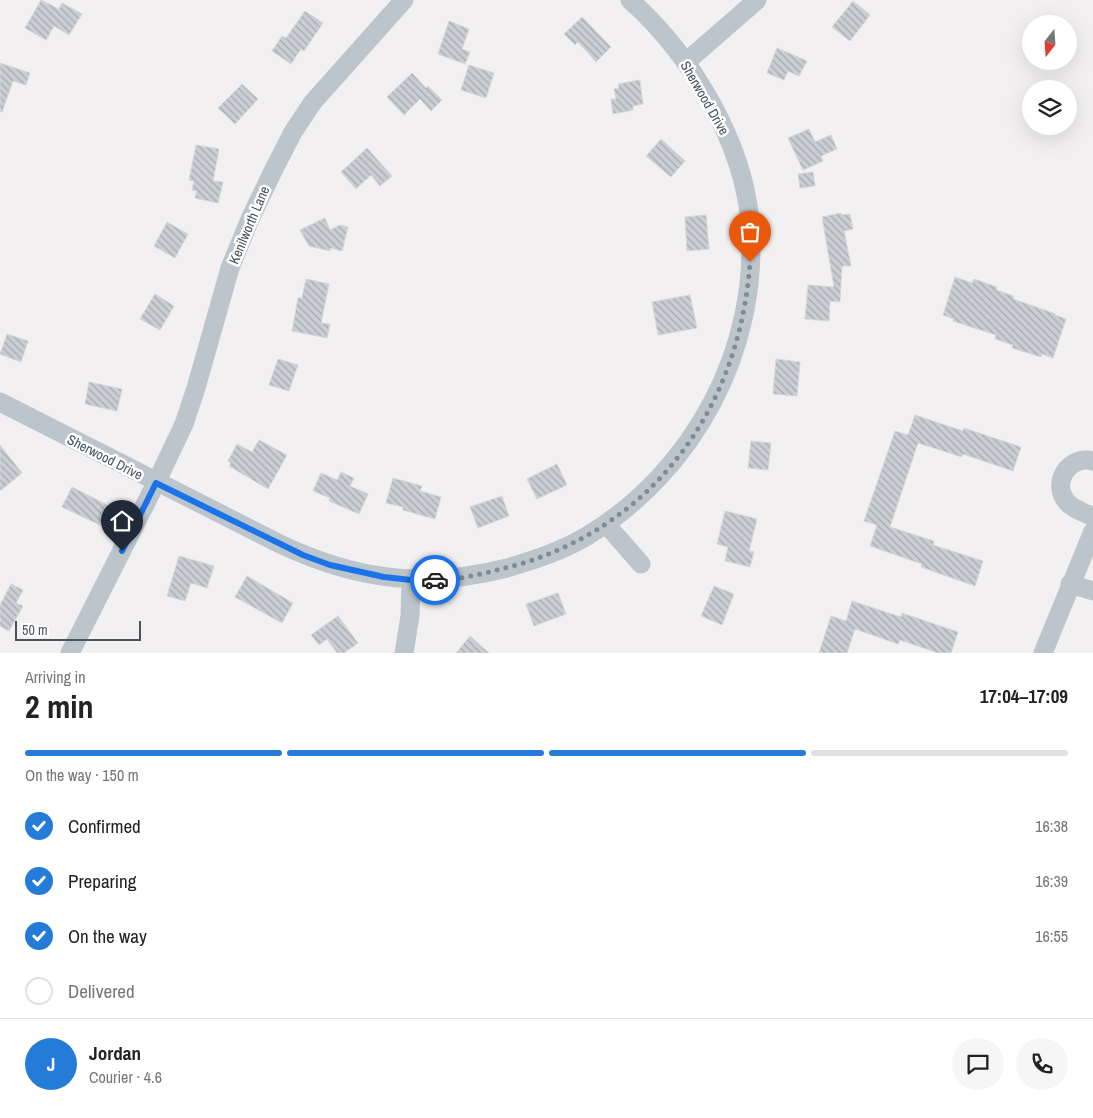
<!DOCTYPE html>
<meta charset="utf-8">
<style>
:root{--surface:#fff;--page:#f6f6f6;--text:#222;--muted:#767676;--line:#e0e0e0;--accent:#257cd8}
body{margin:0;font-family:"Archivo Narrow",sans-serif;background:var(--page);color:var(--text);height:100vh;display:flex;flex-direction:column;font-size:19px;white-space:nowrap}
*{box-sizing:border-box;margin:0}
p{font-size:16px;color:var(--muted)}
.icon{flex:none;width:28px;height:28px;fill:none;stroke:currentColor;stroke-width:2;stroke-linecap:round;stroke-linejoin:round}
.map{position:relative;height:653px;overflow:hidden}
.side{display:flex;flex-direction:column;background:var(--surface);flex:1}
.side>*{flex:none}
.needle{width:32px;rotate:197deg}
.controls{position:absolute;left:1022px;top:15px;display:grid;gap:10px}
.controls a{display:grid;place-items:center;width:55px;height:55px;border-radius:50%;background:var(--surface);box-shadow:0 5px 20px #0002;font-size:25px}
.scale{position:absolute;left:15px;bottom:12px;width:126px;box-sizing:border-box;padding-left:5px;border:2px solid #49545c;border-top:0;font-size:14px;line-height:18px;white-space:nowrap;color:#49545c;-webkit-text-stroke:4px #fff;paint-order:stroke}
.pin{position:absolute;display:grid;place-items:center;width:42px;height:42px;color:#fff;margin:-51px -21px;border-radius:50% 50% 50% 0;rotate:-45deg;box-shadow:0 0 5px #0007}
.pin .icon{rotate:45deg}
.courier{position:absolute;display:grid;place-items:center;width:50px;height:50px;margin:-25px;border:4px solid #1a73e8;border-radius:50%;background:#fff;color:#222;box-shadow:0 1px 6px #0007}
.summary em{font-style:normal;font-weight:800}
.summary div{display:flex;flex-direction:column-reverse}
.summary{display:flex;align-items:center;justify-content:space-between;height:85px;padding:0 25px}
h1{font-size:32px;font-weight:800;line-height:38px}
.bar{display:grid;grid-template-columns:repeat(4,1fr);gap:8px 5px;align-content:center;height:60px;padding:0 25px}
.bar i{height:6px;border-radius:4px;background:var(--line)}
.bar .selected{background:var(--accent)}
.bar p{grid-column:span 4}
.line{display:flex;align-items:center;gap:12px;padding:0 25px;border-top:1px solid var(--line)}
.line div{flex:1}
.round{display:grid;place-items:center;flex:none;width:52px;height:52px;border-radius:26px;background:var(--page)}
ol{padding:0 25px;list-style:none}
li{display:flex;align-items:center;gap:15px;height:55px}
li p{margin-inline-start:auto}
li .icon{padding:5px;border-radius:50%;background:var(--accent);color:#fff;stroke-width:4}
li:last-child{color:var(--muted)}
li i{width:28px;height:28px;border:2px solid var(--line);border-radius:50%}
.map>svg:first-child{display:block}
.building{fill:url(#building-back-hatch);stroke:#d4d7db}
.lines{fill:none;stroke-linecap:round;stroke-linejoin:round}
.street{stroke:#bdc5cc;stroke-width:19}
.done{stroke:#848b90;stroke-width:5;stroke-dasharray:0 9}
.route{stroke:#1a73e8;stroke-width:6}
.labels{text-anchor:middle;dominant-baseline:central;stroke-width:5;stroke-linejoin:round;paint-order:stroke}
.street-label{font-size:14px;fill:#49545c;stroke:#fff}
</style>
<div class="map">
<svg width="1093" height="653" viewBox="0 0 1093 653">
<defs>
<pattern id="building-back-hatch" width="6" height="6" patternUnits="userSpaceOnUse" patternTransform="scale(1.25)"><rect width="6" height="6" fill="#cacdd2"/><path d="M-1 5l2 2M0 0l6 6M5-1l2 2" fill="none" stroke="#a6a9ae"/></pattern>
</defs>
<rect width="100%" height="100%" fill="#f2f0f0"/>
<!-- building -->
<path class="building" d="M 41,0 L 59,9 L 62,3 L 82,14 L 69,35 L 54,26 L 46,40 L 25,28 Z
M 853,1 L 870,15 L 850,41 L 832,27 Z
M 305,11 L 323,23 L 304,51 L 301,49 L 291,64 L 272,51 L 282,36 L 286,38 Z
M 582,17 L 611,47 L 596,62 L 578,42 L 575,45 L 564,34 Z
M 449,21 L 469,29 L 462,49 L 470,52 L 465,64 L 438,54 Z
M 777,48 L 807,61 L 799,76 L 788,71 L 784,80 L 767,73 Z
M 0,63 L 30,73 L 26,85 L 13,81 L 2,112 L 0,111 Z
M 469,65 L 494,73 L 486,98 L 461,90 Z
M 412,73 L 426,88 L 428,86 L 442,100 L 431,111 L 420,99 L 404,115 L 387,97 Z
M 640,80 L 643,104 L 633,106 L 633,110 L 613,114 L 611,99 L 616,99 L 614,89 L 619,88 L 618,84 Z
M 242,84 L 258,99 L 235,124 L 218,108 Z
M 809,129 L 815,142 L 831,135 L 837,149 L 821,156 L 823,161 L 803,170 L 788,138 Z
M 661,139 L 685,161 L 671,177 L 646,156 Z
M 196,145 L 219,149 L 213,181 L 223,182 L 218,203 L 195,198 L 197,191 L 192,190 L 194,181 L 189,180 Z
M 367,148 L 392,176 L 380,186 L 371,175 L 356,189 L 341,172 Z
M 813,172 L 815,186 L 800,188 L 798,174 Z
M 841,213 L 842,215 L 850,214 L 853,229 L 844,231 L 851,266 L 842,266 L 840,302 L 830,301 L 829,321 L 805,319 L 808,285 L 834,287 L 822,217 Z
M 706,215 L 709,249 L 687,251 L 685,217 Z
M 325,218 L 330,230 L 340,225 L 348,227 L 342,251 L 331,248 L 330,251 L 309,246 L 300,230 Z
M 167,222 L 188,234 L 175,258 L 154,246 Z
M 955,277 L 972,283 L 974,279 L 997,287 L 996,290 L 1014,296 L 1013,299 L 1056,314 L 1055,315 L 1066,319 L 1053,358 L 1042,354 L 1041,357 L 1012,348 L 1013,345 L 995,339 L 996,335 L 953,321 L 954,319 L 943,315 Z
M 306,279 L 329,284 L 321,323 L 330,324 L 327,338 L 292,331 L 298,298 L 302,298 Z
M 155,294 L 174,306 L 160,330 L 140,319 Z
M 690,295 L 697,328 L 658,335 L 652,302 Z
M 7,334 L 28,341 L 21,362 L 0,354 Z
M 278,359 L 298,365 L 289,391 L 269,385 Z
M 776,359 L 800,362 L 797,396 L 773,394 Z
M 89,382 L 122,389 L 117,411 L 85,404 Z
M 915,415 L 963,431 L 964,428 L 1021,447 L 1013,471 L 963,454 L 962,457 L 918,443 L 890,527 L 934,541 L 933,545 L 983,561 L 975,586 L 921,567 L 922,564 L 870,546 L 877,525 L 864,521 L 895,431 L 908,435 Z
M 259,440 L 287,455 L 268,489 L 229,466 L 231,463 L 228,461 L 237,444 L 252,452 Z
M 751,441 L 771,443 L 768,470 L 748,468 Z
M 0,445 L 22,473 L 0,491 Z
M 557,464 L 567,485 L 537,499 L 527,479 Z
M 341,472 L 354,478 L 350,486 L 368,494 L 359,514 L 329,501 L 330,498 L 313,491 L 321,473 L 337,480 Z
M 393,478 L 422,486 L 420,491 L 441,497 L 435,519 L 403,510 L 403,507 L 386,503 Z
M 72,487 L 109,506 L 100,525 L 62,507 Z
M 502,496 L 509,516 L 478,528 L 470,507 Z
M 725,511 L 757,519 L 749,551 L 754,552 L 750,567 L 725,561 L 728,547 L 717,544 Z
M 179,556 L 214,566 L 207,588 L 191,583 L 185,601 L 167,596 Z
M 247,576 L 293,603 L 282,623 L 235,597 Z
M 11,584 L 23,590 L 16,603 L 23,606 L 9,631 L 0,626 L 0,605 Z
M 714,586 L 734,594 L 722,625 L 701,616 Z
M 558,593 L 566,614 L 534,626 L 526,604 Z
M 852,601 L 901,617 L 902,613 L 958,632 L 951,653 L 938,653 L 900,640 L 898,644 L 855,629 L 847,653 L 819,653 L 831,616 L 846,621 Z
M 338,616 L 358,643 L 344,653 L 337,653 L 327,639 L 319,645 L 311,635 Z
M 470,636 L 489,653 L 456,653 Z"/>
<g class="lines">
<!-- street -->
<path class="street" d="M 686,62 L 757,0
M 0,402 L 280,544 C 356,580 425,589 507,568 C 534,560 562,551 587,536 C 694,471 760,349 750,222 C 743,140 690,54 630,0
M 1093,461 C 1070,455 1051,481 1066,501 C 1072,509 1084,512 1093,517
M 606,524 L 641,564
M 1070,584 L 1093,591
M 70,653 L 156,483 L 184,424 L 196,388 L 230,268 L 250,219 L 273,171 L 293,132 L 313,102 L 404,0
M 404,653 L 410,616 L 411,580
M 1043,653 L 1093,531"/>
</g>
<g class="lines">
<!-- done -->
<path class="done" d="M 435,580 C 460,580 485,573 509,567 C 653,529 740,408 750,262"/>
<!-- route -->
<path class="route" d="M 122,551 L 156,483 L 303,555 L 330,565 L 384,577 L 411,580 L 435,580"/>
</g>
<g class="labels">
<!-- street labels -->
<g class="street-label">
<text transform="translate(705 98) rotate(60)">Sherwood Drive</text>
<text transform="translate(249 225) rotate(-67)">Kenilworth Lane</text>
<text transform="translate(105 457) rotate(27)">Sherwood Drive</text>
</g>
</g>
</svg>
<div class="controls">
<a><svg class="needle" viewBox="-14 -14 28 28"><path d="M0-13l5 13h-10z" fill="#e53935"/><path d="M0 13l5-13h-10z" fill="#767676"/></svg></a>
<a><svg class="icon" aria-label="layers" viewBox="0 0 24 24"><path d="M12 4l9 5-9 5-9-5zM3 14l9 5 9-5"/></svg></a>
</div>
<div class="scale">50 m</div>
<div class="pin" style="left:750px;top:262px;background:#ea580c"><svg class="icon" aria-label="bag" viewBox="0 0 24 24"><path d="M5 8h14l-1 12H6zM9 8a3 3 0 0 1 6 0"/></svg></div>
<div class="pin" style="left:122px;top:551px;background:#1f2937"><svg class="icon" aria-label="home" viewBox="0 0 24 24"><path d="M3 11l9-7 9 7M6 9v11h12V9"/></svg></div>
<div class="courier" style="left:435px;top:580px"><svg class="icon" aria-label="car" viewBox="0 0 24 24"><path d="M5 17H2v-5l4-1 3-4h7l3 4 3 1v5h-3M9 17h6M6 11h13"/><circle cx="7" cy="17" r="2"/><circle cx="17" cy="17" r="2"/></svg></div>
</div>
<section class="side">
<div class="summary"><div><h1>2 min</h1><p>Arriving in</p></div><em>17:04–17:09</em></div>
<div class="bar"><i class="selected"></i><i class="selected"></i><i class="selected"></i><i></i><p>On the way · 150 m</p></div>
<ol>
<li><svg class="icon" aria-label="check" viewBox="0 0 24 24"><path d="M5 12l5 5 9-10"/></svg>Confirmed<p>16:38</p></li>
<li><svg class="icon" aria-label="check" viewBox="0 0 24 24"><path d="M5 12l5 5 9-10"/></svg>Preparing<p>16:39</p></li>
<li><svg class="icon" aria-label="check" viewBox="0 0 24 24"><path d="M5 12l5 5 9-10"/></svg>On the way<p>16:55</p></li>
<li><i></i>Delivered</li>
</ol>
<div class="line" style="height:90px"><b class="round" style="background:var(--accent);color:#fff">J</b><div><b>Jordan</b><p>Courier · 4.6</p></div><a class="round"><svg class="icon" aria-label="chat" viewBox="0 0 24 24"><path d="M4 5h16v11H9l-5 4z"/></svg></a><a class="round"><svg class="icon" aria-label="phone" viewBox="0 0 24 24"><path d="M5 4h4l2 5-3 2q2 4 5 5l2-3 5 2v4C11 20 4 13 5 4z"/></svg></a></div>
</section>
